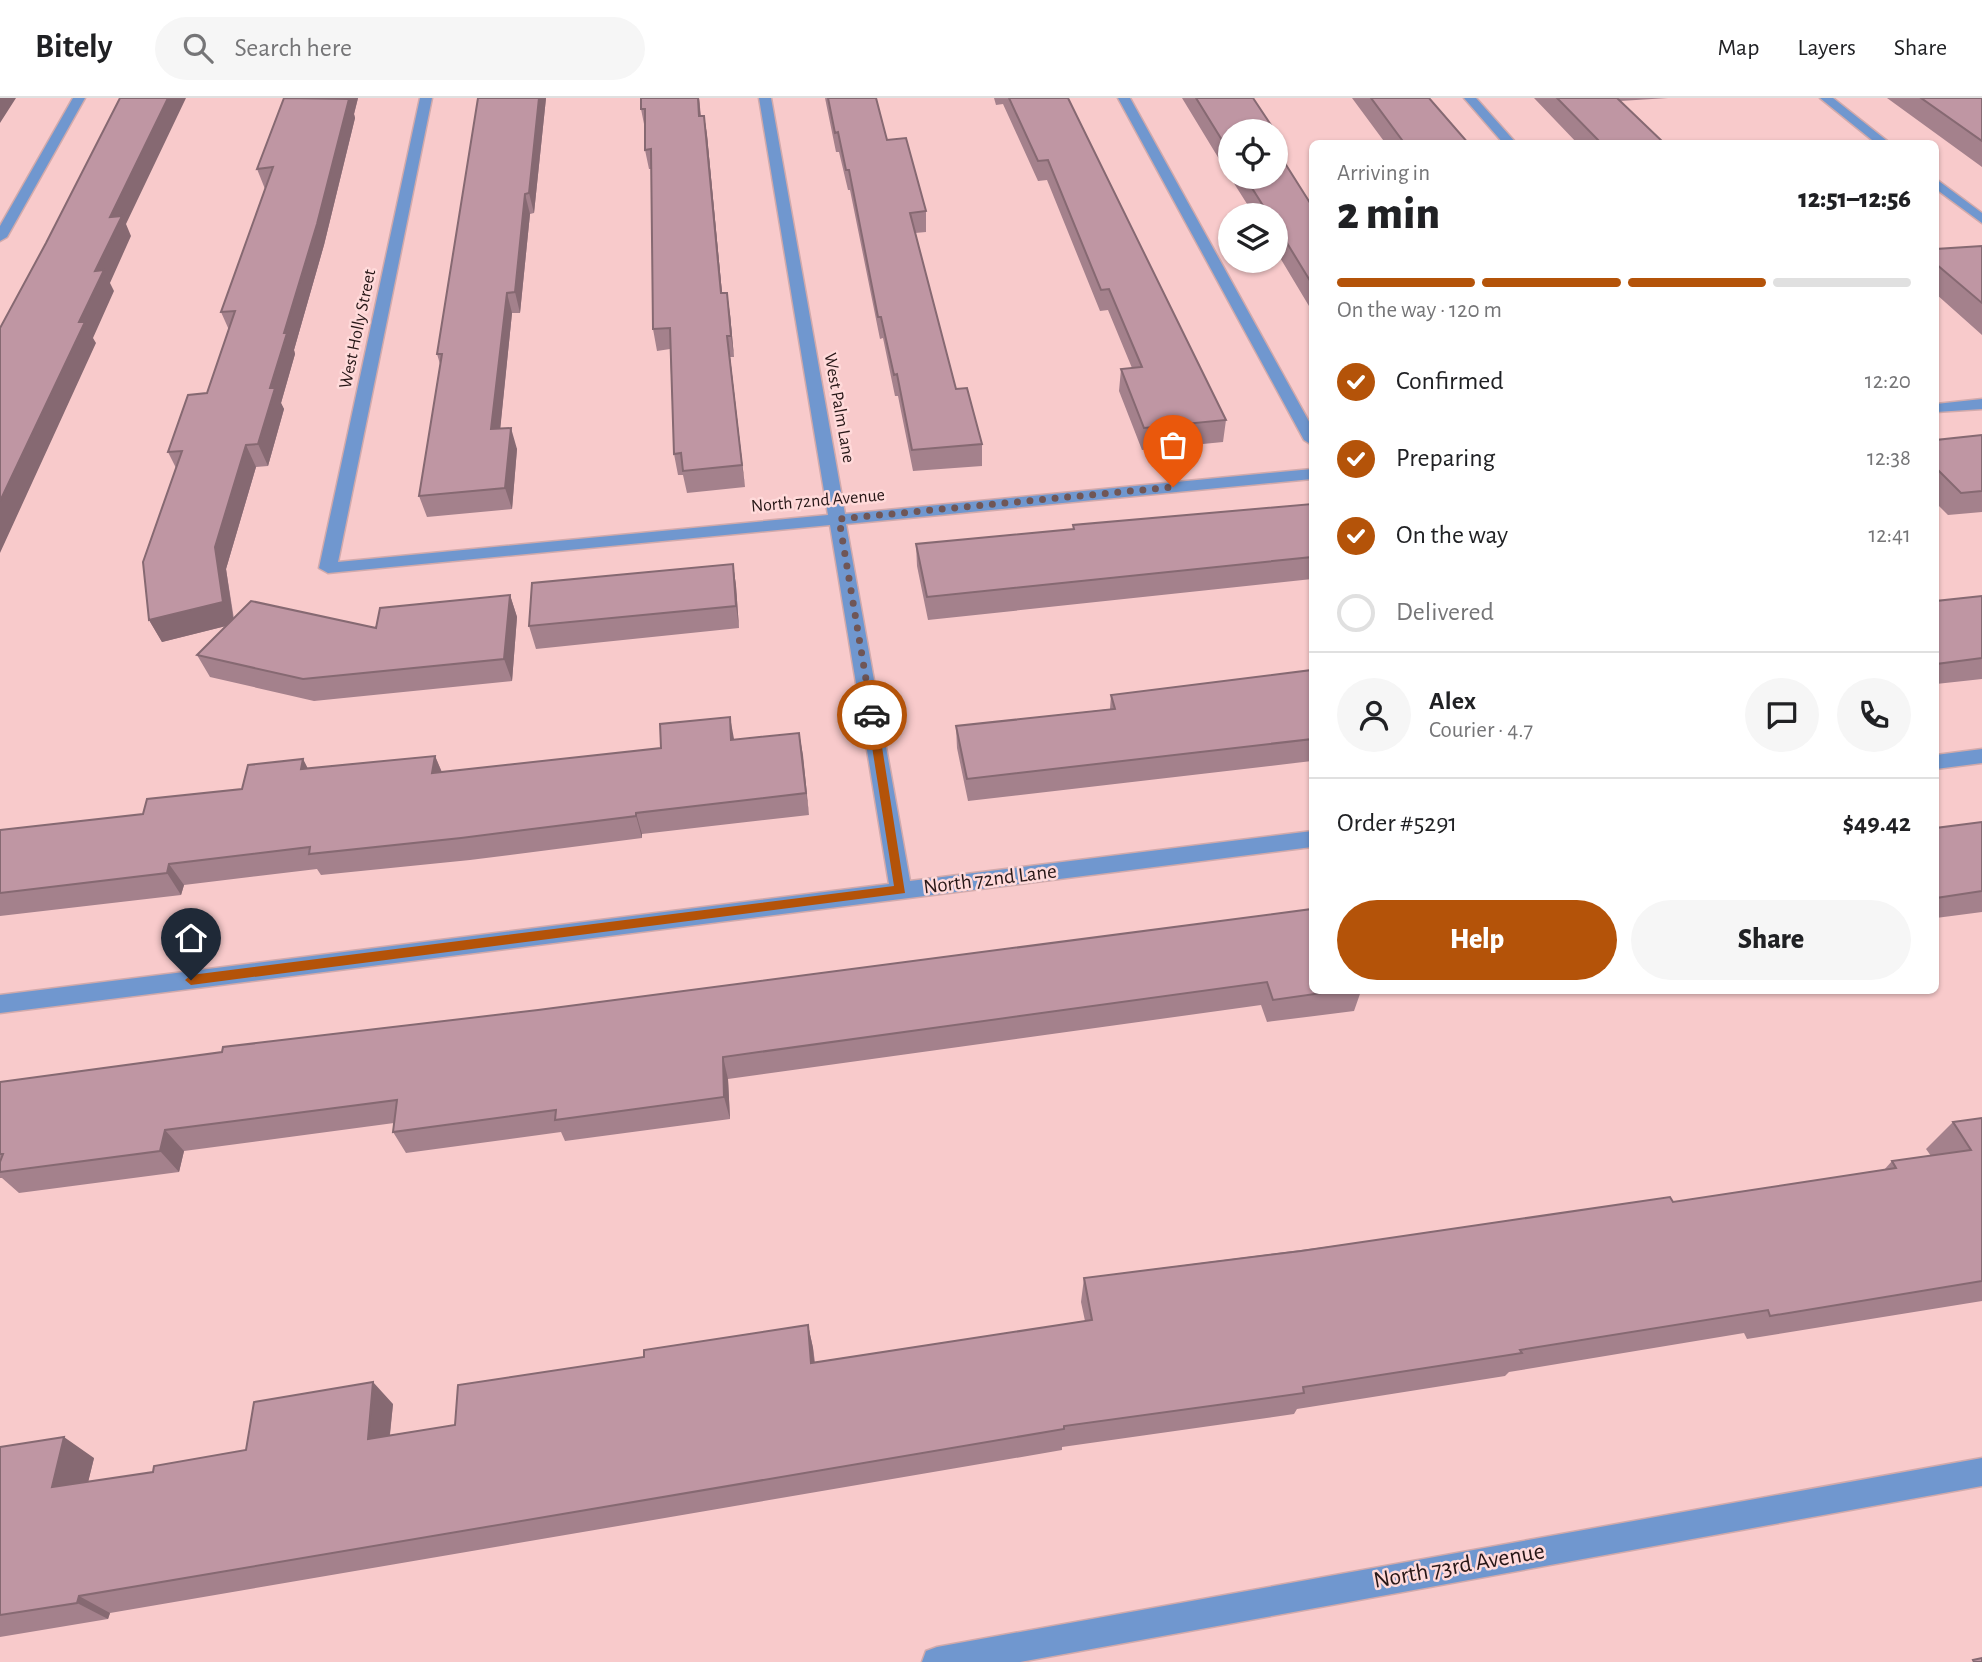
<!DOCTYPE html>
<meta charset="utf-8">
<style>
:root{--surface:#fff;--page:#f6f6f6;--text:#202124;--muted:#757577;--line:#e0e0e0;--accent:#b45309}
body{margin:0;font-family:"Alegreya Sans",sans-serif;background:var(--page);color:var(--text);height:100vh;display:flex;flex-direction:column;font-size:26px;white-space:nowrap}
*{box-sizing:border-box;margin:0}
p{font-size:23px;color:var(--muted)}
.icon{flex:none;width:38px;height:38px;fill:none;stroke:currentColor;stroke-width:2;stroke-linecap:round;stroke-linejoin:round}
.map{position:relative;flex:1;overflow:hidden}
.side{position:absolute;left:1309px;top:42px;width:630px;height:854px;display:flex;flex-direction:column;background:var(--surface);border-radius:10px;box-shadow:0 2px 5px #0004}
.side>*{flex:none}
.controls{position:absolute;left:1218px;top:21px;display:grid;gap:14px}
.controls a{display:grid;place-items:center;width:70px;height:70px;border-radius:50%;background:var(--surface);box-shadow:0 2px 5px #0004;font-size:35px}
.pin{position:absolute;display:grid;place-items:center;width:60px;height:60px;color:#fff;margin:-72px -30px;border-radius:50% 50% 50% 0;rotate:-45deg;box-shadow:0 0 7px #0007}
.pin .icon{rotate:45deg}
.courier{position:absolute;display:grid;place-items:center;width:70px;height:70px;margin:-35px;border:5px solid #b45309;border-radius:50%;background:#fff;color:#222;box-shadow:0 2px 9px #0007}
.head em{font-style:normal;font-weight:800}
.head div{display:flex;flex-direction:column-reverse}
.head{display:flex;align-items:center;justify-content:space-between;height:119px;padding:0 28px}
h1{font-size:46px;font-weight:800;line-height:52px}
.bar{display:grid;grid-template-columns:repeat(4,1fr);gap:10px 7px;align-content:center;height:84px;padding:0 28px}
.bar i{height:9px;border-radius:5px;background:var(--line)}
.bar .on{background:var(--accent)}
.bar p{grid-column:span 4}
.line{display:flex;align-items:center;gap:18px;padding:0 28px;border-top:2px solid var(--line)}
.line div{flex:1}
.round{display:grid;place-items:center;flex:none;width:74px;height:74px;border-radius:37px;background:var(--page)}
ol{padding:0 28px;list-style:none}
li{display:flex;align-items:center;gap:21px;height:77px}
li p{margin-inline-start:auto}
li .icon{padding:7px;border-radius:50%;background:var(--accent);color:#fff;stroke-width:4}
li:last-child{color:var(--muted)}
li i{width:38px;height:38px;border:4px solid var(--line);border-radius:50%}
.primary-button{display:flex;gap:14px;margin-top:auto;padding:14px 28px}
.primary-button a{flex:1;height:80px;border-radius:42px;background:var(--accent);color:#fff;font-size:28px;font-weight:800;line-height:80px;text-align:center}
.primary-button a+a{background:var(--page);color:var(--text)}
header{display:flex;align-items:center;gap:42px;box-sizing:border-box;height:98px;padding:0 35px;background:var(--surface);border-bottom:2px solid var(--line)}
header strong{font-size:33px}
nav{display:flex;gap:38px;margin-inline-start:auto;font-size:24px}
.search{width:490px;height:63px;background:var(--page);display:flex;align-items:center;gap:18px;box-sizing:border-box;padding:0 24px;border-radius:38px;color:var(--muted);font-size:26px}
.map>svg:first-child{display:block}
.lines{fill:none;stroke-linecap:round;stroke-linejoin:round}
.minor-casing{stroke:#d2aaab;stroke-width:3}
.minor{fill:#7097cf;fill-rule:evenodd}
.wall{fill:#a4818c}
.shaded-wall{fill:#866972}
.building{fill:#bf96a3;stroke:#866972;stroke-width:2}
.route{fill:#b45309}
.done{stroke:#705656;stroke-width:7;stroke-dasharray:0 12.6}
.labels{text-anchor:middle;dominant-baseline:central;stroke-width:5;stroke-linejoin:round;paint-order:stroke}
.far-street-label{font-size:18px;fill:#271717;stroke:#ffdada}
.street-label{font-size:21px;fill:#271717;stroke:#ffdada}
.near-street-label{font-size:24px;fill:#271717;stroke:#ffdada}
</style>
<header>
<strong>Bitely</strong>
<div class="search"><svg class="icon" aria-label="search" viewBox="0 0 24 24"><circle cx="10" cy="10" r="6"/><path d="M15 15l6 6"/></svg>Search here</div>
<nav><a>Map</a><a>Layers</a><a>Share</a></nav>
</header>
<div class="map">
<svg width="1982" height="1564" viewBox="0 0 1982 1564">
<rect width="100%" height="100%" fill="#f8cacb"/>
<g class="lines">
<defs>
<path id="minor" d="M 73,0 L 85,0 L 7,139 L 0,143 L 0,128 Z
M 420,0 L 432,0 L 338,464 L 828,417 L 759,0 L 771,0 L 845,416 L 1312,371 L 1312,381 L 846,426 L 910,783 L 1312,733 L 1312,749 L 0,915 L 0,897 L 889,786 L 830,427 L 328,475 L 319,470 Z
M 1118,0 L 1130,0 L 1312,329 L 1312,347 L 1304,342 Z
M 1464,0 L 1476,0 L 1517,46 L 1504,46 Z
M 1820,0 L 1833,0 L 1891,46 L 1877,46 Z
M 1936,81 L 1982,115 L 1982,125 L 1936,91 Z
M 1982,301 L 1982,311 L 1936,314 L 1936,306 Z
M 1982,651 L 1982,665 L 1936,671 L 1936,657 Z
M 1982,1360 L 1982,1388 L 1020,1564 L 922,1564 L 926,1553 L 937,1549 Z"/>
</defs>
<!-- minor casing -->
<use href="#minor" class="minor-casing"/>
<!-- minor -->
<use href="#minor" class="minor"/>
</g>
<!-- wall -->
<path class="wall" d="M 284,0 L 358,0 L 354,16 L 355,20 L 324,147 L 294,252 L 295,256 L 281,305 L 284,311 L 268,368 L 256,369 L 226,471 L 234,521 L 376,530 L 510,497 L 517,519 L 512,583 L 314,603 L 210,579 L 197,557 L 226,528 L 162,544 L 149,522 L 176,370 L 168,354 L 207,295 L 229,232 L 221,214 L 265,91 L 257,71 Z
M 478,0 L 546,0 L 534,115 L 530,116 L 520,215 L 512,215 L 500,331 L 517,351 L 512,411 L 427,419 L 419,398 L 440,266 L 437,256 Z
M 641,0 L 699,0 L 701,18 L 704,18 L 707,37 L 722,195 L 730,216 L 734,259 L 730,259 L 745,389 L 687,395 L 683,377 L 678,377 L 674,356 L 670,251 L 657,253 L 653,231 L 651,71 L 649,71 L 645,52 L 645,31 L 641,11 Z
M 825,0 L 876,0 L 887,42 L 926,113 L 926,134 L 915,135 L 956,291 L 982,346 L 982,368 L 913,373 L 898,298 L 895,298 L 883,240 L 880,241 L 850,92 L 848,92 L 839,54 L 836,54 Z
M 994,0 L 1068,0 L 1226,322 L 1223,344 L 1142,352 L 1119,293 L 1121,271 L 1132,270 L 1108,212 L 1100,213 L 1047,82 L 1038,83 L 1003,6 L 996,7 Z
M 1182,0 L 1253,0 L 1230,33 L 1230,79 Z
M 1352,0 L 1429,0 L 1469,46 L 1386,46 Z
M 1534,0 L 1668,0 L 1620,3 L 1665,46 L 1578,46 Z
M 1887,0 L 1982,0 L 1982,69 Z
M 1276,35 L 1282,44 L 1280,57 L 1312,108 L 1312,213 L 1276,153 L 1276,117 L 1254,117 L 1230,79 L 1276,79 Z
M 1982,148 L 1982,237 L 1936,196 L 1936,151 Z
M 1982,337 L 1982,414 L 1948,417 L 1936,405 L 1936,342 Z
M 1312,406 L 1312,481 L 928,522 L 917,468 L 916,446 L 1073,431 L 1073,427 Z
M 733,466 L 736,488 L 739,530 L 536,551 L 529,528 Z
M 1982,498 L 1982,581 L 1936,586 L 1936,503 Z
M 1312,572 L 1312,663 L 968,703 L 957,650 L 956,628 L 1110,611 L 1111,597 Z
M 799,635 L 809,717 L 642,736 L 642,740 L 470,762 L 321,777 L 317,771 L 184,787 L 181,797 L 0,818 L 0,732 L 143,716 L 242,691 L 303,661 L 308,671 L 435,658 L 442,674 Z
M 1982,724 L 1982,814 L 1936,820 L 1936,730 Z
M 1312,811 L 1312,892 L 1366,892 L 1361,893 L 1354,913 L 1267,924 L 1261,907 L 728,981 L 730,1021 L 565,1043 L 561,1034 L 406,1055 L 393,1034 L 394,1025 L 184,1053 L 179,1074 L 19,1095 L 2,1080 L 0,1080 L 0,984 Z
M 1982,1020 L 1982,1203 L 1747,1241 L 1744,1235 L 1509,1274 L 1505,1278 L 1297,1311 L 1294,1316 L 1062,1349 L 1062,1352 L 110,1515 L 108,1521 L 0,1539 L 0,1349 L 94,1360 L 88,1384 L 153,1374 L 246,1352 L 393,1306 L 390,1337 L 455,1327 L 644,1259 L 808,1227 L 813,1250 L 815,1264 L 1085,1223 L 1081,1204 L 1084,1180 L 1673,1104 L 1884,1072 L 1892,1063 L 1931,1058 L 1926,1051 L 1953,1024 Z"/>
<!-- shaded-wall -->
<path class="shaded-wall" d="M 0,0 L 16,0 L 0,25 Z
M 168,0 L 186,0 L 126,126 L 131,138 L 110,185 L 114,193 L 93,240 L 96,245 L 0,455 L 0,403 L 95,173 L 110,119 Z
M 346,0 L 358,0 L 354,16 L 355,20 L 324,147 L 294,252 L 295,256 L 281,305 L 284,311 L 268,368 L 258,346 L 270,290 Z
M 539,0 L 546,0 L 534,115 L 529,95 Z
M 698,0 L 699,0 L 702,38 L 699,18 Z
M 704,18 L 707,37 L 724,216 L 721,195 Z
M 525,96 L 530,116 L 520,215 L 515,194 Z
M 507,195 L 512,215 L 498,353 L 491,331 Z
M 727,195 L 730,216 L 734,259 L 731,238 Z
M 727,238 L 730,259 L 745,389 L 742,367 Z
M 511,330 L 517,351 L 512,411 L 505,390 Z
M 246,347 L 256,369 L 226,471 L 234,526 L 162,544 L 149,522 L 215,449 Z
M 733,466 L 736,488 L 739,530 L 736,508 Z
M 510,497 L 517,519 L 512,583 L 504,561 Z
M 730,619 L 734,641 L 736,664 L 731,642 Z
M 799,635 L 803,657 L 809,717 L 806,695 Z
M 435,658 L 444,680 L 432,675 Z
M 303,661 L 314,683 L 301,671 Z
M 636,715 L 642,736 L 642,740 L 636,718 Z
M 169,766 L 184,787 L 181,797 L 167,775 Z
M 723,959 L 728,981 L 730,1021 L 724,999 Z
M 165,1032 L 184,1053 L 179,1074 L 160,1053 Z
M 808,1227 L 813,1250 L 816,1287 L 811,1265 Z
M 373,1284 L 393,1306 L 387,1362 L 368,1341 Z
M 64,1339 L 94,1360 L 82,1409 L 52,1389 Z
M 79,1498 L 110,1515 L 108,1521 L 77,1505 Z"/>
<!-- building -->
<path class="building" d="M 120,0 L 168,0 L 110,119 L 122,118 L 95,173 L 104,172 L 79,224 L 85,224 L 0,403 L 0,230 L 46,145 Z
M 284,0 L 349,1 L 317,126 L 284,235 L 287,235 L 270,290 L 275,290 L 258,346 L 246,347 L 215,449 L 223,504 L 149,522 L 143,464 L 182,353 L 168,354 L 188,297 L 207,295 L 235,213 L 221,214 L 273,69 L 257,71 Z
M 478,0 L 539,0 L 529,95 L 525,96 L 515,194 L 507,195 L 491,331 L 511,330 L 505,390 L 419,398 L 442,256 L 437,256 Z
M 641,0 L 698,0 L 699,18 L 704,18 L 721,195 L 727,195 L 731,238 L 727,238 L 742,367 L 683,373 L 681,355 L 674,356 L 670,230 L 653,231 L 651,51 L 645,52 L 645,11 L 641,11 Z
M 828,0 L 876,0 L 887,42 L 906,40 L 926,113 L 910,115 L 956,291 L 967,290 L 982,346 L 912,352 L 897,276 L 894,277 L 881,219 L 878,219 L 849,72 L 846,72 L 838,34 L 835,35 Z
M 1009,0 L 1068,0 L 1226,322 L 1144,330 L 1121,271 L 1142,269 L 1109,191 L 1101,192 L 1048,62 L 1038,63 Z
M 1196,0 L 1253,0 L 1275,33 L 1230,33 L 1230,55 Z
M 1371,0 L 1429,0 L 1469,46 L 1405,46 Z
M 1557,0 L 1617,0 L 1665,46 L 1602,46 Z
M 1921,0 L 1982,0 L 1982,43 Z
M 1276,35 L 1282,44 L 1276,44 Z
M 1276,51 L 1312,108 L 1312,186 L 1276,127 L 1276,117 L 1269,117 L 1245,79 L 1276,79 Z
M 1982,148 L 1982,205 L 1936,166 L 1936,151 Z
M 1982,337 L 1982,393 L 1961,395 L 1936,370 L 1936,342 Z
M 1312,406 L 1312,459 L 927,499 L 916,446 L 1074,431 L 1073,427 Z
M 733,466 L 736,508 L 529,528 L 532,485 Z
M 510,497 L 504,561 L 303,581 L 197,557 L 251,503 L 376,530 L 380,510 Z
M 1982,498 L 1982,560 L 1936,566 L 1936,503 Z
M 1312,572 L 1312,641 L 967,681 L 956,628 L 1115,611 L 1111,597 Z
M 730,619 L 731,642 L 799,635 L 806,695 L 636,715 L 636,718 L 461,740 L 309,756 L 310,749 L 169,766 L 167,775 L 0,795 L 0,732 L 143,716 L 147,701 L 242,691 L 248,667 L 303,661 L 301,671 L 435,658 L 432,675 L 661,650 L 660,626 Z
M 1982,724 L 1982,793 L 1936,800 L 1936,730 Z
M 1312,811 L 1312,892 L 1343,892 L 1273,902 L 1267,884 L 723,959 L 724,999 L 555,1022 L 556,1012 L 393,1034 L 397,1002 L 165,1032 L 160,1053 L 0,1074 L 0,1064 L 3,1056 L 0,1056 L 0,984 L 222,954 L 223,949 L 538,912 Z
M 1982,1020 L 1982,1183 L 1770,1218 L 1768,1212 L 1520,1252 L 1522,1255 L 1303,1289 L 1304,1295 L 1064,1328 L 1064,1331 L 79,1498 L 77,1505 L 0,1517 L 0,1349 L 64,1339 L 52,1389 L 153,1374 L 154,1368 L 246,1352 L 254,1304 L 373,1284 L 368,1341 L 455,1327 L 458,1287 L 644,1259 L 644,1252 L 808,1227 L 811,1265 L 1092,1222 L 1084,1180 L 1301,1153 L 1670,1099 L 1673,1104 L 1896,1070 L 1892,1063 L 1971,1052 L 1953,1024 Z
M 1982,1560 L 1982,1564 L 1974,1564 L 1973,1562 Z"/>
<!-- route -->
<path class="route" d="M 872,614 L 877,617 L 905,795 L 191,887 L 185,882 L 191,877 L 894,788 L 867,617 Z"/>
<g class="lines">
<!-- done -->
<path class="done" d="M 872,617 L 839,421 L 1173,389"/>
</g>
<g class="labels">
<!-- far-street labels -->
<g class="far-street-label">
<text transform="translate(358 231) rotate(-78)">West Holly Street</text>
<text transform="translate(839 310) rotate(80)">West Palm Lane</text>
<text transform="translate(818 403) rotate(-5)">North 72nd Avenue</text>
</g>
<!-- street labels -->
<g class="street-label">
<text transform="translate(990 781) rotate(-7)">North 72nd Lane</text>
</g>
<!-- near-street labels -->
<g class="near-street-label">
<text transform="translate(1459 1468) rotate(-10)">North 73rd Avenue</text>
</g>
</g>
</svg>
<div class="controls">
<a><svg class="icon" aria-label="locate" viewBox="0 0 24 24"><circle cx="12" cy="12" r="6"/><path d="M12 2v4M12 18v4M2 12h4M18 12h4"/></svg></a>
<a><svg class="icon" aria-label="layers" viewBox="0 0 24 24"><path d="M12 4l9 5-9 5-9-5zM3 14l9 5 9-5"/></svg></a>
</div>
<div class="pin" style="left:1173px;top:389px;background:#ea580c"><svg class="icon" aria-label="bag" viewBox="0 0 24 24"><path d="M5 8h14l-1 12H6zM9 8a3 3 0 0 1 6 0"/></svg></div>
<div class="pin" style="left:191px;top:882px;background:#1f2937"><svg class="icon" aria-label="home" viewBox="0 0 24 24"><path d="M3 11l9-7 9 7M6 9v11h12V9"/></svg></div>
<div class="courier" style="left:872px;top:617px"><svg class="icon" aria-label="car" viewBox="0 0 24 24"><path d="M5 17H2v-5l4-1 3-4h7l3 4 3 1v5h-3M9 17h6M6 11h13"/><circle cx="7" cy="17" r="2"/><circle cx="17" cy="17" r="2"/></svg></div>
<section class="side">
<div class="head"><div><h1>2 min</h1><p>Arriving in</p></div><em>12:51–12:56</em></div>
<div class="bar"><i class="on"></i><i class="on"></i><i class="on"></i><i></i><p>On the way · 120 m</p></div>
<ol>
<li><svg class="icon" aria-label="check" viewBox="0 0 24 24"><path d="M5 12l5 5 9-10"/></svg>Confirmed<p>12:20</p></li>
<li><svg class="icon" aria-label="check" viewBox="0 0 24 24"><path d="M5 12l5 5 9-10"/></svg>Preparing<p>12:38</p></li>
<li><svg class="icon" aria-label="check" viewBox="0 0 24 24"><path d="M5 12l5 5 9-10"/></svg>On the way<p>12:41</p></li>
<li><i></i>Delivered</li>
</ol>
<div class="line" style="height:126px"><a class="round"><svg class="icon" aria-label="person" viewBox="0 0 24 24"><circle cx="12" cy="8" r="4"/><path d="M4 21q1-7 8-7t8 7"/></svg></a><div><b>Alex</b><p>Courier · 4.7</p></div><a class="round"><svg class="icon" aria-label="chat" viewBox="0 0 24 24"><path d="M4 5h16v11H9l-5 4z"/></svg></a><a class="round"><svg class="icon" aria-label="phone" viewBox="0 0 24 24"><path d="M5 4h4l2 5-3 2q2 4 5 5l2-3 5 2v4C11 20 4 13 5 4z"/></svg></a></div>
<div class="line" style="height:91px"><div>Order #5291</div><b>$49.42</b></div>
<div class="primary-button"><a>Help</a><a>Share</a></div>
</section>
</div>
